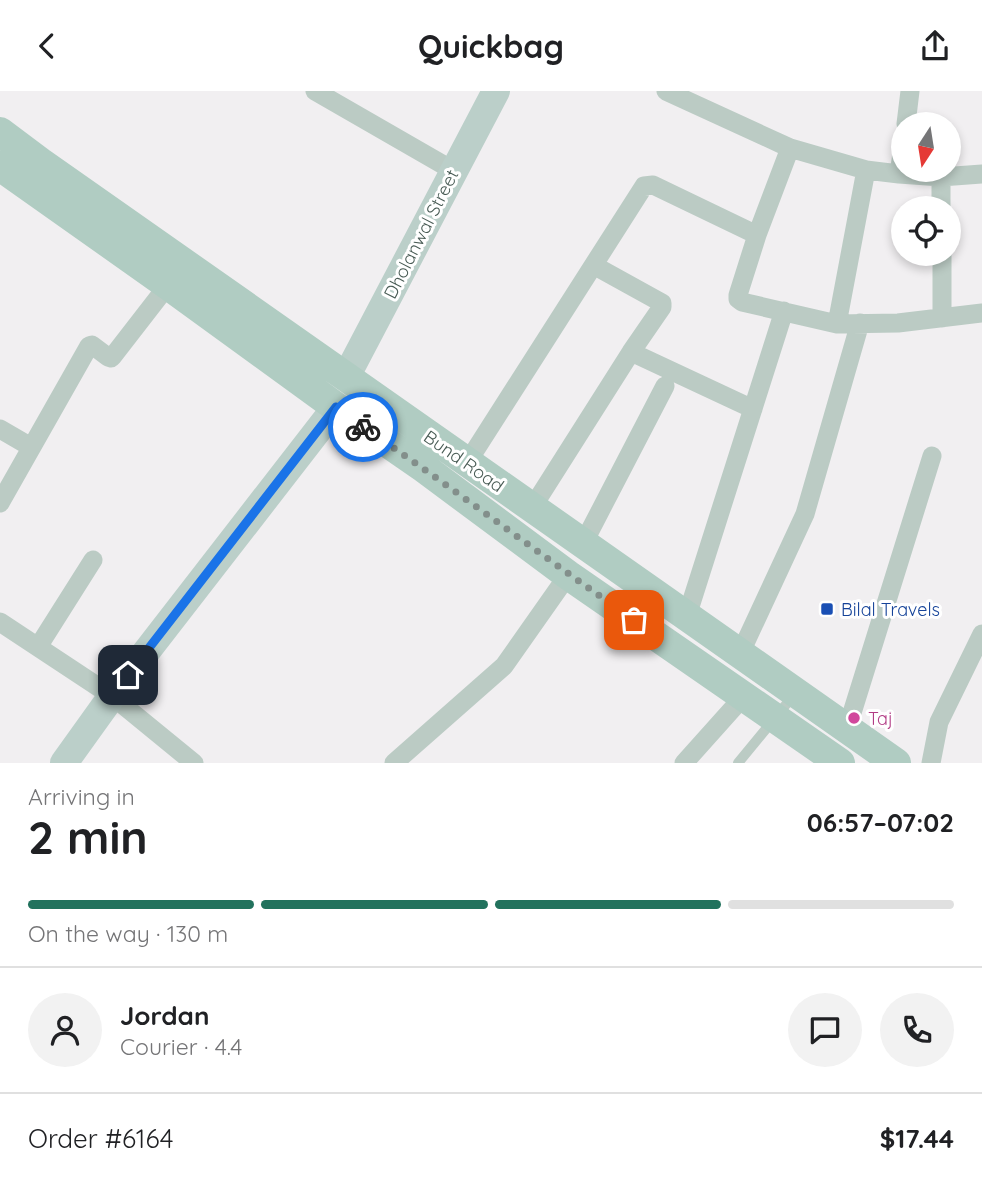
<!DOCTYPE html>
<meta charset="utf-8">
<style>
:root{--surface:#fff;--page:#f2f2f2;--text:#202124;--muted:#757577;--line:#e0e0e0;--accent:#22725d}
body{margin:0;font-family:Quicksand,sans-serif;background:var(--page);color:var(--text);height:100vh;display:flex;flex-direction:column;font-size:26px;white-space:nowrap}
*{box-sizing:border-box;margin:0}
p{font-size:23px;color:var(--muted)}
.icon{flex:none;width:38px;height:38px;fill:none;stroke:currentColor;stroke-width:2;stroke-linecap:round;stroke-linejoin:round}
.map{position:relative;height:672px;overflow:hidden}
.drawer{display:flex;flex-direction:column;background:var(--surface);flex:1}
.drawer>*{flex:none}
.needle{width:46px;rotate:192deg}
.fabs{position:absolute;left:891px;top:21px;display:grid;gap:14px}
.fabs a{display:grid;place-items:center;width:70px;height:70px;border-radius:50%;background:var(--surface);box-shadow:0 4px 10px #0003;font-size:35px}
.pin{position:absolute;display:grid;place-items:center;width:60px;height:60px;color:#fff;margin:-30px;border-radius:14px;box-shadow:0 4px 10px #0006}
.courier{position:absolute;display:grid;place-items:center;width:70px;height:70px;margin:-35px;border:5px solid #1a73e8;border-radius:50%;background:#fff;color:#222;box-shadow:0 2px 9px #0007}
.head em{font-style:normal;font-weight:800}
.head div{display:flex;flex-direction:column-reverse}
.head{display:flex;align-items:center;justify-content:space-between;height:119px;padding:0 28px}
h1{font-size:46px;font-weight:800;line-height:52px}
.bar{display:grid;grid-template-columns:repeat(4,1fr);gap:10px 7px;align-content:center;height:84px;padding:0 28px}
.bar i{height:9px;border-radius:5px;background:var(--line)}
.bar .on{background:var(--accent)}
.bar p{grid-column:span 4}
.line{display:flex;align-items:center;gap:18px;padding:0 28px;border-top:2px solid var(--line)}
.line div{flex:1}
.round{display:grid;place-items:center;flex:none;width:74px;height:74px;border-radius:37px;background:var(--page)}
header{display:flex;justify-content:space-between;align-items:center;height:91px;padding:0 28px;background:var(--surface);font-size:32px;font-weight:800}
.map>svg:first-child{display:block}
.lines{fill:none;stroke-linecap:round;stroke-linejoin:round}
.lane{stroke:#bbcbc4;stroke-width:10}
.street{stroke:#bbcbc4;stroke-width:19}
.secondary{stroke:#bbcfc9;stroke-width:28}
.primary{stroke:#b0ccc2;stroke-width:30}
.done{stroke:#838f8b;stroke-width:7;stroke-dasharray:0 12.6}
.route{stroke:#1a73e8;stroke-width:9}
.transit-dot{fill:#1a4fb4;stroke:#fff;stroke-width:2.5}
.hotel-dot{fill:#d1479c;stroke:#fff;stroke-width:2.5}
.labels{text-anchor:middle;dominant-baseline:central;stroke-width:6;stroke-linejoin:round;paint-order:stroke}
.street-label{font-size:18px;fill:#485b54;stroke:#fff}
.transit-label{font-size:18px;fill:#164399;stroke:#fff;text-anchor:start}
.hotel-label{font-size:18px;fill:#b23c85;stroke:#fff;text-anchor:start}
</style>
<header><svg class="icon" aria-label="back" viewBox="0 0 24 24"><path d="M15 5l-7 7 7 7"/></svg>Quickbag<svg class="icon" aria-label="share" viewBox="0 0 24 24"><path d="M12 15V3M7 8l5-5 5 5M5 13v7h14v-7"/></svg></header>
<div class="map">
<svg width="982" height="672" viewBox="0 0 982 672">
<rect width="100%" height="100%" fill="#f1eff1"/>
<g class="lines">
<!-- lane -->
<path class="lane" d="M 738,672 L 793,605"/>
<!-- street -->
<path class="street" d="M 315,0 L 454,80
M 666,0 L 790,57 L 866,79 L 899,83
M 906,33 L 910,0
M 903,55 L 899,83 L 941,86 L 982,83
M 790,57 L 757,144 L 738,204 L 738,208 L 742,211 L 837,233 L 898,232 L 982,222
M 941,86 L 941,117
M 942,163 L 942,227
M 837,233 L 866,79
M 631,261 L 753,318
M 0,338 L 31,356
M 467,372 L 644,95 L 653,94 L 757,144
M 0,412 L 89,255 L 92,254 L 108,266 L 111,267 L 113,265 L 168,194
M 532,417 L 631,261 L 662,216 L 662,212 L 595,175
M 583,453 L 665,295
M 687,525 L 784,220
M 0,531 L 112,605 L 194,672
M 38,556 L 93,469
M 740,563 L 805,423 L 860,232
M 847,638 L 932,365
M 394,672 L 504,575 L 568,484
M 684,672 L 744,605
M 931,672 L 939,631 L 982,543"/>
<!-- secondary -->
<path class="secondary" d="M 346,286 L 496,0
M 64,672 L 112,605 L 336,316"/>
<!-- primary -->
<path class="primary" d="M 0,41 L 40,71 L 896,672
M 0,75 L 168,194 L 336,316 L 424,377 L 568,484 L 840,672"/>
</g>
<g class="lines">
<!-- done -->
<path class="done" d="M 363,336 C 455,398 543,466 634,529"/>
<!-- route -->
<path class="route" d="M 128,584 L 336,316 L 363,336"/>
</g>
<!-- markers -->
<rect class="transit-dot" x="820" y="511" width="14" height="14" rx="3.5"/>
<circle class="hotel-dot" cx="854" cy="627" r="7"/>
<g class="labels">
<!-- street labels -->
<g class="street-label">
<text transform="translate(421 143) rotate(-63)">Dholanwal Street</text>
<text transform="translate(464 370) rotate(35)">Bund Road</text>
</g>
<!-- transit labels -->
<g class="transit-label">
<text x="841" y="518">Bilal Travels</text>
</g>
<!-- hotel labels -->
<g class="hotel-label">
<text x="868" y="627">Taj</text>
</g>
</g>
</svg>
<div class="fabs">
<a><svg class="needle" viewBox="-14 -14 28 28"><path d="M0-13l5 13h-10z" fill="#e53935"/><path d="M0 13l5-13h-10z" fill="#757577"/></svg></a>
<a><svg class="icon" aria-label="locate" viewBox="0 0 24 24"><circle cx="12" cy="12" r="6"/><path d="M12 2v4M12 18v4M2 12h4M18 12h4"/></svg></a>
</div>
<div class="pin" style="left:634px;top:529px;background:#ea580c"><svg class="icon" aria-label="bag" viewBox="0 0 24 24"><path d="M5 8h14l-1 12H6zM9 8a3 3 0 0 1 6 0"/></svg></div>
<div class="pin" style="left:128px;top:584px;background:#1f2937"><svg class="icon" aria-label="home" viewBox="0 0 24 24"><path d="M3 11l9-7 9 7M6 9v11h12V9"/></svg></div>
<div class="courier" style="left:363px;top:336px"><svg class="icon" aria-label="bike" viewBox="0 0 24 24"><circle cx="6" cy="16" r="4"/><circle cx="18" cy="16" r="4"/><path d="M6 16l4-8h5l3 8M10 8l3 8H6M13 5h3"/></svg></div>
</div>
<section class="drawer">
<div class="head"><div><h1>2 min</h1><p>Arriving in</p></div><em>06:57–07:02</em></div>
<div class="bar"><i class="on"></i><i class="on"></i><i class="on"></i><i></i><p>On the way · 130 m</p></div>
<div class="line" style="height:126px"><a class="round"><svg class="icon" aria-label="person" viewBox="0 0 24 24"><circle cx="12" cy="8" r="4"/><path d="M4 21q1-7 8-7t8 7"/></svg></a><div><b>Jordan</b><p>Courier · 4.4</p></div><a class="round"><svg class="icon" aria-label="chat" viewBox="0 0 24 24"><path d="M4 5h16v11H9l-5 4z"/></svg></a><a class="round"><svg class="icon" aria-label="phone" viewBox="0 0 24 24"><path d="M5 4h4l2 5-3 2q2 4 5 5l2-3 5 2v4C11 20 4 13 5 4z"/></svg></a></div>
<div class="line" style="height:91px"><div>Order #6164</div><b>$17.44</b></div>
</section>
